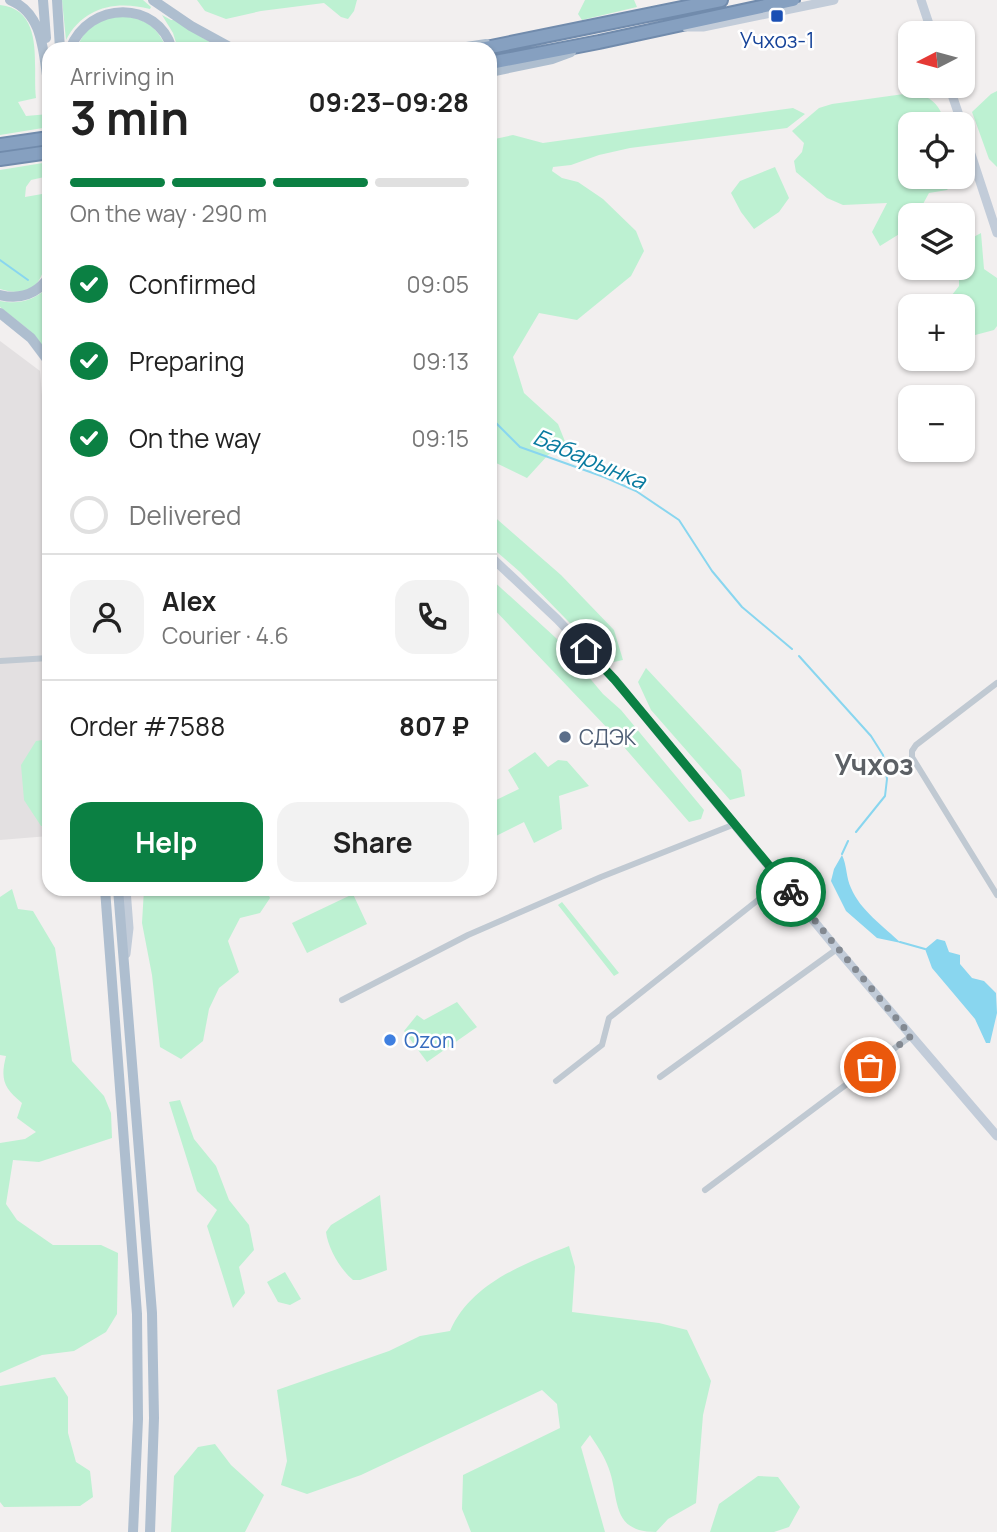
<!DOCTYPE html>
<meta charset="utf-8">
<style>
:root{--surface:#fff;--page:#f2f2f2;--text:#222;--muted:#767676;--line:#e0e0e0;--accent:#0b8043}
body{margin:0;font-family:Manrope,sans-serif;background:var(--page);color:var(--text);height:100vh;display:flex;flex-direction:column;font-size:26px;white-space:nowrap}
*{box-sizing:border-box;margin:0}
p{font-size:23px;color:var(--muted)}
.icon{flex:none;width:38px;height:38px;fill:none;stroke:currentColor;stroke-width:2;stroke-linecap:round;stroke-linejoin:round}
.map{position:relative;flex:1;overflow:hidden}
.panel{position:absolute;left:42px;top:42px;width:455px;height:854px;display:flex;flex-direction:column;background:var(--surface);border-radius:21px;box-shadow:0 2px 5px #0004}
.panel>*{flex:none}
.needle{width:46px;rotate:264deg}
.controls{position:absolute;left:898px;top:21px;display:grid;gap:14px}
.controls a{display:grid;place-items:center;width:77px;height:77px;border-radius:14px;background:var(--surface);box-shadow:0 2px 5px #0004;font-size:35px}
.pin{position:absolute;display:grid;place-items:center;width:60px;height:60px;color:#fff;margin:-30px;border:4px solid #fff;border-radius:50%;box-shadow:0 2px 7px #0007}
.courier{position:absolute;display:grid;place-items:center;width:70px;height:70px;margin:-35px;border:5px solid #0b8043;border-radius:50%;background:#fff;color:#222;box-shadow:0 2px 9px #0007}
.headline em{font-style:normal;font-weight:700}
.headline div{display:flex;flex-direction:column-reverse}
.headline{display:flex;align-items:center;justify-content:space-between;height:119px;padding:0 28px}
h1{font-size:46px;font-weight:700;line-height:52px}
.bar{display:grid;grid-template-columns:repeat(4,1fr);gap:10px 7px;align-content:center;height:84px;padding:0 28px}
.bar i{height:9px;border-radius:5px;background:var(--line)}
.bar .selected{background:var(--accent)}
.bar p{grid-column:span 4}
.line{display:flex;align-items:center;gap:18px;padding:0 28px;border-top:2px solid var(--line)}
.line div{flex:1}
.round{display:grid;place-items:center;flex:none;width:74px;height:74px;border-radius:21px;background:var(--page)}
ol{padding:0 28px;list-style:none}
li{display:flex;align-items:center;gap:21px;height:77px}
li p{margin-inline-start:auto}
li .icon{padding:7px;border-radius:50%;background:var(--accent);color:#fff;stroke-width:4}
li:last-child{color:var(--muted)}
li i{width:38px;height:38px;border:4px solid var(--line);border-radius:50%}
.cta{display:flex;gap:14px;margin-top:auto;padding:14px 28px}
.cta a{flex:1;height:80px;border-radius:21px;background:var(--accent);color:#fff;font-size:28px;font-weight:700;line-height:80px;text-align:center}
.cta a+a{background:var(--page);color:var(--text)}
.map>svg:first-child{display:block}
.education{fill:#e3e0e1}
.green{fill:#bdf1d2}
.water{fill:#89d6ef}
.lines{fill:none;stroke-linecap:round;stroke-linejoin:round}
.stream{stroke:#89d6ef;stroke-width:2}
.highway-casing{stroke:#718bac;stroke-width:16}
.street{stroke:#c0c9d2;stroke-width:6}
.secondary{stroke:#c2ccd9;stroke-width:9}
.primary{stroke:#aebecf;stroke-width:10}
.highway{stroke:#86a0c0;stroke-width:12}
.done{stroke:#838991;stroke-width:7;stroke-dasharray:0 12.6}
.route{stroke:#0b8043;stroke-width:9}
.transit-dot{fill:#1a4fb4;stroke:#fff;stroke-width:2.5}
.service-dot{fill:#5c6f8a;stroke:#fff;stroke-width:2.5}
.shop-dot{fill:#3f7fe0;stroke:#fff;stroke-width:2.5}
.labels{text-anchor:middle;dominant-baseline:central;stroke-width:5;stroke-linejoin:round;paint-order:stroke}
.transit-label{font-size:21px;fill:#164399;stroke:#fff}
.service-label{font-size:21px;fill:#4e5e75;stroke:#fff;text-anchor:start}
.shop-label{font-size:21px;fill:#366cbe;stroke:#fff;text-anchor:start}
.water-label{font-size:23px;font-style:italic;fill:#097ba0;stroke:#fff}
.district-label{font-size:28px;font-weight:bold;fill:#5c6065;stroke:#fff}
</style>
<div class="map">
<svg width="997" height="1532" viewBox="0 0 997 1532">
<rect width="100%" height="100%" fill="#f2efef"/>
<!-- education -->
<path class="education" d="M 0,341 L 40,371 L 49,483 L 49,836 L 0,840 Z"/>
<!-- green -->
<path class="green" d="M 62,0 L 143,0 L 151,7 L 150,9 C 116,0 83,7 66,40 Z
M 197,0 L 357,0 L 354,11 L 348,19 L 341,17 L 324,3 L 261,11 L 226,19 L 205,11 Z
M 585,0 L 634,0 L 637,7 L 582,20 L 578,14 Z
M 0,5 C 46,10 32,67 36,98 L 18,102 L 26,116 L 49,114 L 49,127 L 0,135 Z
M 113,14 C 142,19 154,20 167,49 L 76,49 L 86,30 Z
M 162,15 L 171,20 L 174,20 L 221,49 L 178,49 L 173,33 Z
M 997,91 L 997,167 L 989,159 L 972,112 L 991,94 Z
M 911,93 C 932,96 939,104 946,124 L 910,124 L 910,177 L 959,177 L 947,190 L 929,193 L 917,215 L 910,215 L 909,228 L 880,246 L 872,232 L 887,203 L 843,205 L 827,198 L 796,172 L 794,161 L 802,152 L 804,143 L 792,131 L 819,108 L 832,104 Z
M 793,108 L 805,114 L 787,128 L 630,148 L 599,155 L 571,165 L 553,167 L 552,171 L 562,178 L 578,182 L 603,199 L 636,231 L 644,251 L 631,276 L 577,320 L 539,313 L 513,357 L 524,393 L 558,424 L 566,444 L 548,455 L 527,478 L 490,460 L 490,140 L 513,135 L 543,143 Z
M 49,162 L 49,176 L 31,180 L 26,187 L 25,197 L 42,194 C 45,227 62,308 0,289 L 0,170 Z
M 775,167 L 789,198 L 779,212 L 754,229 L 741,212 L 731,193 L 740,181 Z
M 981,233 L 984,269 L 997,278 L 997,326 L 994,330 L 964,338 L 966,321 L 962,306 L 960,306 L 952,295 L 959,286 L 959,268 L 962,268 C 962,249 963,242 981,233 Z
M 49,286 L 49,354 L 29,330 L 0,307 L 0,301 C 20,305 35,300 49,286 Z
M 490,513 L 561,575 L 614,630 L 623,660 L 609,663 L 520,572 L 490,546 Z
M 490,578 L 556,638 L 603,694 L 621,710 L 704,810 L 701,819 L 689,822 L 611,732 L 490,605 Z
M 646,668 L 741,770 L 745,796 L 730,800 L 651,710 L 638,682 Z
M 49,739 L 49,826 L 41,826 L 24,800 L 21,765 L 36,741 Z
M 535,752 L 548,767 L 558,760 L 567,761 L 589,786 L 559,796 L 562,829 L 534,843 L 524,822 L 490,839 L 490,803 L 519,789 L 508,770 Z
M 12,889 L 18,909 L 33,911 L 55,948 L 72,1061 L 104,1096 L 111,1113 L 112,1138 L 39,1162 L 13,1160 L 6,1204 L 17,1220 L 53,1245 L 101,1245 L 118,1253 L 117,1314 L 106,1332 L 74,1351 L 42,1355 L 0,1373 L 0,1143 L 25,1139 L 36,1132 L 17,1118 L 22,1103 C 4,1088 0,1080 6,1056 L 0,1055 L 0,897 Z
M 144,889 L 266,889 L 270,898 L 260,913 L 240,918 L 228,941 L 239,972 L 219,988 L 209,1009 L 203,1041 L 181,1059 L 160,1047 L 152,975 L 142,923 Z
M 353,894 L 367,924 L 307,953 L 292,923 Z
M 562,902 L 619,973 L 614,976 L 558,905 Z
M 457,1002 L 477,1027 L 427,1062 L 404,1031 L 417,1015 L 424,1020 Z
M 180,1100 L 194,1139 L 216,1166 L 229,1200 L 249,1225 L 254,1250 L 239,1267 L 245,1293 L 233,1308 L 207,1226 L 217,1210 L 197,1191 L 169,1102 Z
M 380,1195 L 387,1270 L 360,1280 L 353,1280 C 340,1269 328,1248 326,1232 L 331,1225 Z
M 569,1246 L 575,1267 L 572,1312 L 659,1323 L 687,1330 L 711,1381 L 703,1415 L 696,1503 L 668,1519 L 656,1532 C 608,1532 621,1495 607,1464 C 603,1454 596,1444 590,1435 L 581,1447 L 605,1532 L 471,1532 L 462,1509 L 463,1475 L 560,1428 L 557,1404 L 542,1390 L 361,1475 L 307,1494 L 281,1485 L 287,1461 L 277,1390 L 389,1351 L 420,1336 L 450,1331 C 471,1283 524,1264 569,1246 Z
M 285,1272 L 301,1299 L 290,1305 L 278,1302 L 267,1282 Z
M 55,1377 L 68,1397 L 68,1433 L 76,1462 L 90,1471 L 93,1497 L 80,1506 L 4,1507 L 0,1502 L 0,1386 Z
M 215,1444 L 231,1465 L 264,1495 L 245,1532 L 171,1532 L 174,1476 L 198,1447 Z
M 758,1476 L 778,1477 L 800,1507 L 789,1527 L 774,1532 L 710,1532 L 719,1504 Z"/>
<!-- water -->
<path class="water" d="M 842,855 C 847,865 846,878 851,888 C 860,910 884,927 901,943 L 877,938 L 846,911 L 831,881 L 834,869 Z
M 937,939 L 945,941 L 949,952 L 960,955 L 960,964 L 972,978 L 984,981 L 996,993 L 997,1013 L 990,1043 L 986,1043 L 975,1019 L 932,968 L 925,949 Z"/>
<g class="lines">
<!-- stream -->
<path class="stream" d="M 0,260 L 28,280
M 490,417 L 520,447 L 604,477 L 636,491 L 679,520 L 712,571 L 742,607 L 792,649
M 799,656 L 871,736 L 883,755 L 887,779 L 885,796 L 856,832
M 842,854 L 848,841
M 900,942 L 925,949"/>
<defs>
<path id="highway" d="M 481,49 L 721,0
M 490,63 L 599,42 L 793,0
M 0,145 L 49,138
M 0,159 L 49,152"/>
</defs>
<!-- highway casing -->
<use href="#highway" class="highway-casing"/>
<!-- street -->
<path class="street" d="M 0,661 L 49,658
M 997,683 L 916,745 L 912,751 L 912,757 L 997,895
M 342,1000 L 468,935 L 601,877 L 735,824
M 660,1077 L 837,949
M 556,1081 L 602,1045 L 609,1018 L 782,881
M 705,1190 L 911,1036"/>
<!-- secondary -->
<path class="secondary" d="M 921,0 L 932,33
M 686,27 L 703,27 L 834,0
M 949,86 L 962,124
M 962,127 L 997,233
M 490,556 L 557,619 L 615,680 L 837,949 L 997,1136
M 126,954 L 129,928 L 126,889"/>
<!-- primary -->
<path class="primary" d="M 10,0 C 45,14 43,56 49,88
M 43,0 L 46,38
M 57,0 L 60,49
M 153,0 L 191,26 L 233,49
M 70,49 C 89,0 158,0 172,49
M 454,49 L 486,44
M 490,72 L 552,59 L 571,52
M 0,295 C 20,300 37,294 49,277
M 0,313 L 31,338 L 49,362
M 105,889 L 137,1314 L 138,1419 L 133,1532
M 118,889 L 152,1313 L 154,1418 L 150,1532"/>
<!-- highway -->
<use href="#highway" class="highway"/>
</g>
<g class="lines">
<!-- done -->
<path class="done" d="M 791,892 L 911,1036 L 870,1067"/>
<!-- route -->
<path class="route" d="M 586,649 L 615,680 L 791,892"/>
</g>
<!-- markers -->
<rect class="transit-dot" x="770" y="9" width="14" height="14" rx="3.5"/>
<circle class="service-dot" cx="565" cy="737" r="7"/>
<circle class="shop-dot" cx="390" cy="1040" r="7"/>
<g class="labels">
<!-- transit labels -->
<g class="transit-label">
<text x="777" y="40">Учхоз-1</text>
</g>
<!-- service labels -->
<g class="service-label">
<text x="579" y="737">СДЭК</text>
</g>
<!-- shop labels -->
<g class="shop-label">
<text x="404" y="1040">Ozon</text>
</g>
<!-- water labels -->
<g class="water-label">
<text transform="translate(590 458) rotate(23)">Бабарынка</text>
</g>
<!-- district labels -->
<g class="district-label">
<text x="874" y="764">Учхоз</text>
</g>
</g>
</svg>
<div class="controls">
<a><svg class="needle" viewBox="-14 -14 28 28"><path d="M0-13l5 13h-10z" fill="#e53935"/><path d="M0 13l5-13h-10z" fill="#767676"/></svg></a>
<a><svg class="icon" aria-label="locate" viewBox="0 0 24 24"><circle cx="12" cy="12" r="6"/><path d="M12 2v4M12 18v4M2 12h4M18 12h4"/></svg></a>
<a><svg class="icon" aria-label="layers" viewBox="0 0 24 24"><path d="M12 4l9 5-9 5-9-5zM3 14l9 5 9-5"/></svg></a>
<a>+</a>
<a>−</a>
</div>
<div class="pin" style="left:870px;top:1067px;background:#ea580c"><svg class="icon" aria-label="bag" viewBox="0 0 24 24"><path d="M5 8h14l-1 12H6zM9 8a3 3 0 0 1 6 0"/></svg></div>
<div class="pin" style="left:586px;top:649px;background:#1f2937"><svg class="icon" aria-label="home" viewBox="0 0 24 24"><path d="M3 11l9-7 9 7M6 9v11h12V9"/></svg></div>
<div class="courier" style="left:791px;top:892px"><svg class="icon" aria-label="bike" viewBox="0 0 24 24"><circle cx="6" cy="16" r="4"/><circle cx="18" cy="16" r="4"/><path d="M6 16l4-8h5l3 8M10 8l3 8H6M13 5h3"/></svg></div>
<section class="panel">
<div class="headline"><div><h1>3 min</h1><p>Arriving in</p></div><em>09:23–09:28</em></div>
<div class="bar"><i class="selected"></i><i class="selected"></i><i class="selected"></i><i></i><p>On the way · 290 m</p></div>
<ol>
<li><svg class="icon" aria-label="check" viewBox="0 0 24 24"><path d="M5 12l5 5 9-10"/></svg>Confirmed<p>09:05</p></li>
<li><svg class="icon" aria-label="check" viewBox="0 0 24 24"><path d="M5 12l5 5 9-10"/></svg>Preparing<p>09:13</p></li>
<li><svg class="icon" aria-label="check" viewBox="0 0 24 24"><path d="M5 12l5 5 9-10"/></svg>On the way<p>09:15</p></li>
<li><i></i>Delivered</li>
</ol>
<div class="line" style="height:126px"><a class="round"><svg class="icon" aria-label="person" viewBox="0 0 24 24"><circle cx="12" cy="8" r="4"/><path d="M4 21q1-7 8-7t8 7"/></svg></a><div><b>Alex</b><p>Courier · 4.6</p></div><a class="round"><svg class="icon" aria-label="phone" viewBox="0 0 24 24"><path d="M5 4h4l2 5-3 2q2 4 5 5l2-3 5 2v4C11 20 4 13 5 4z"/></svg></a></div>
<div class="line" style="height:91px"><div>Order #7588</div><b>807 ₽</b></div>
<div class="cta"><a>Help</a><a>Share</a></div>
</section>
</div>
